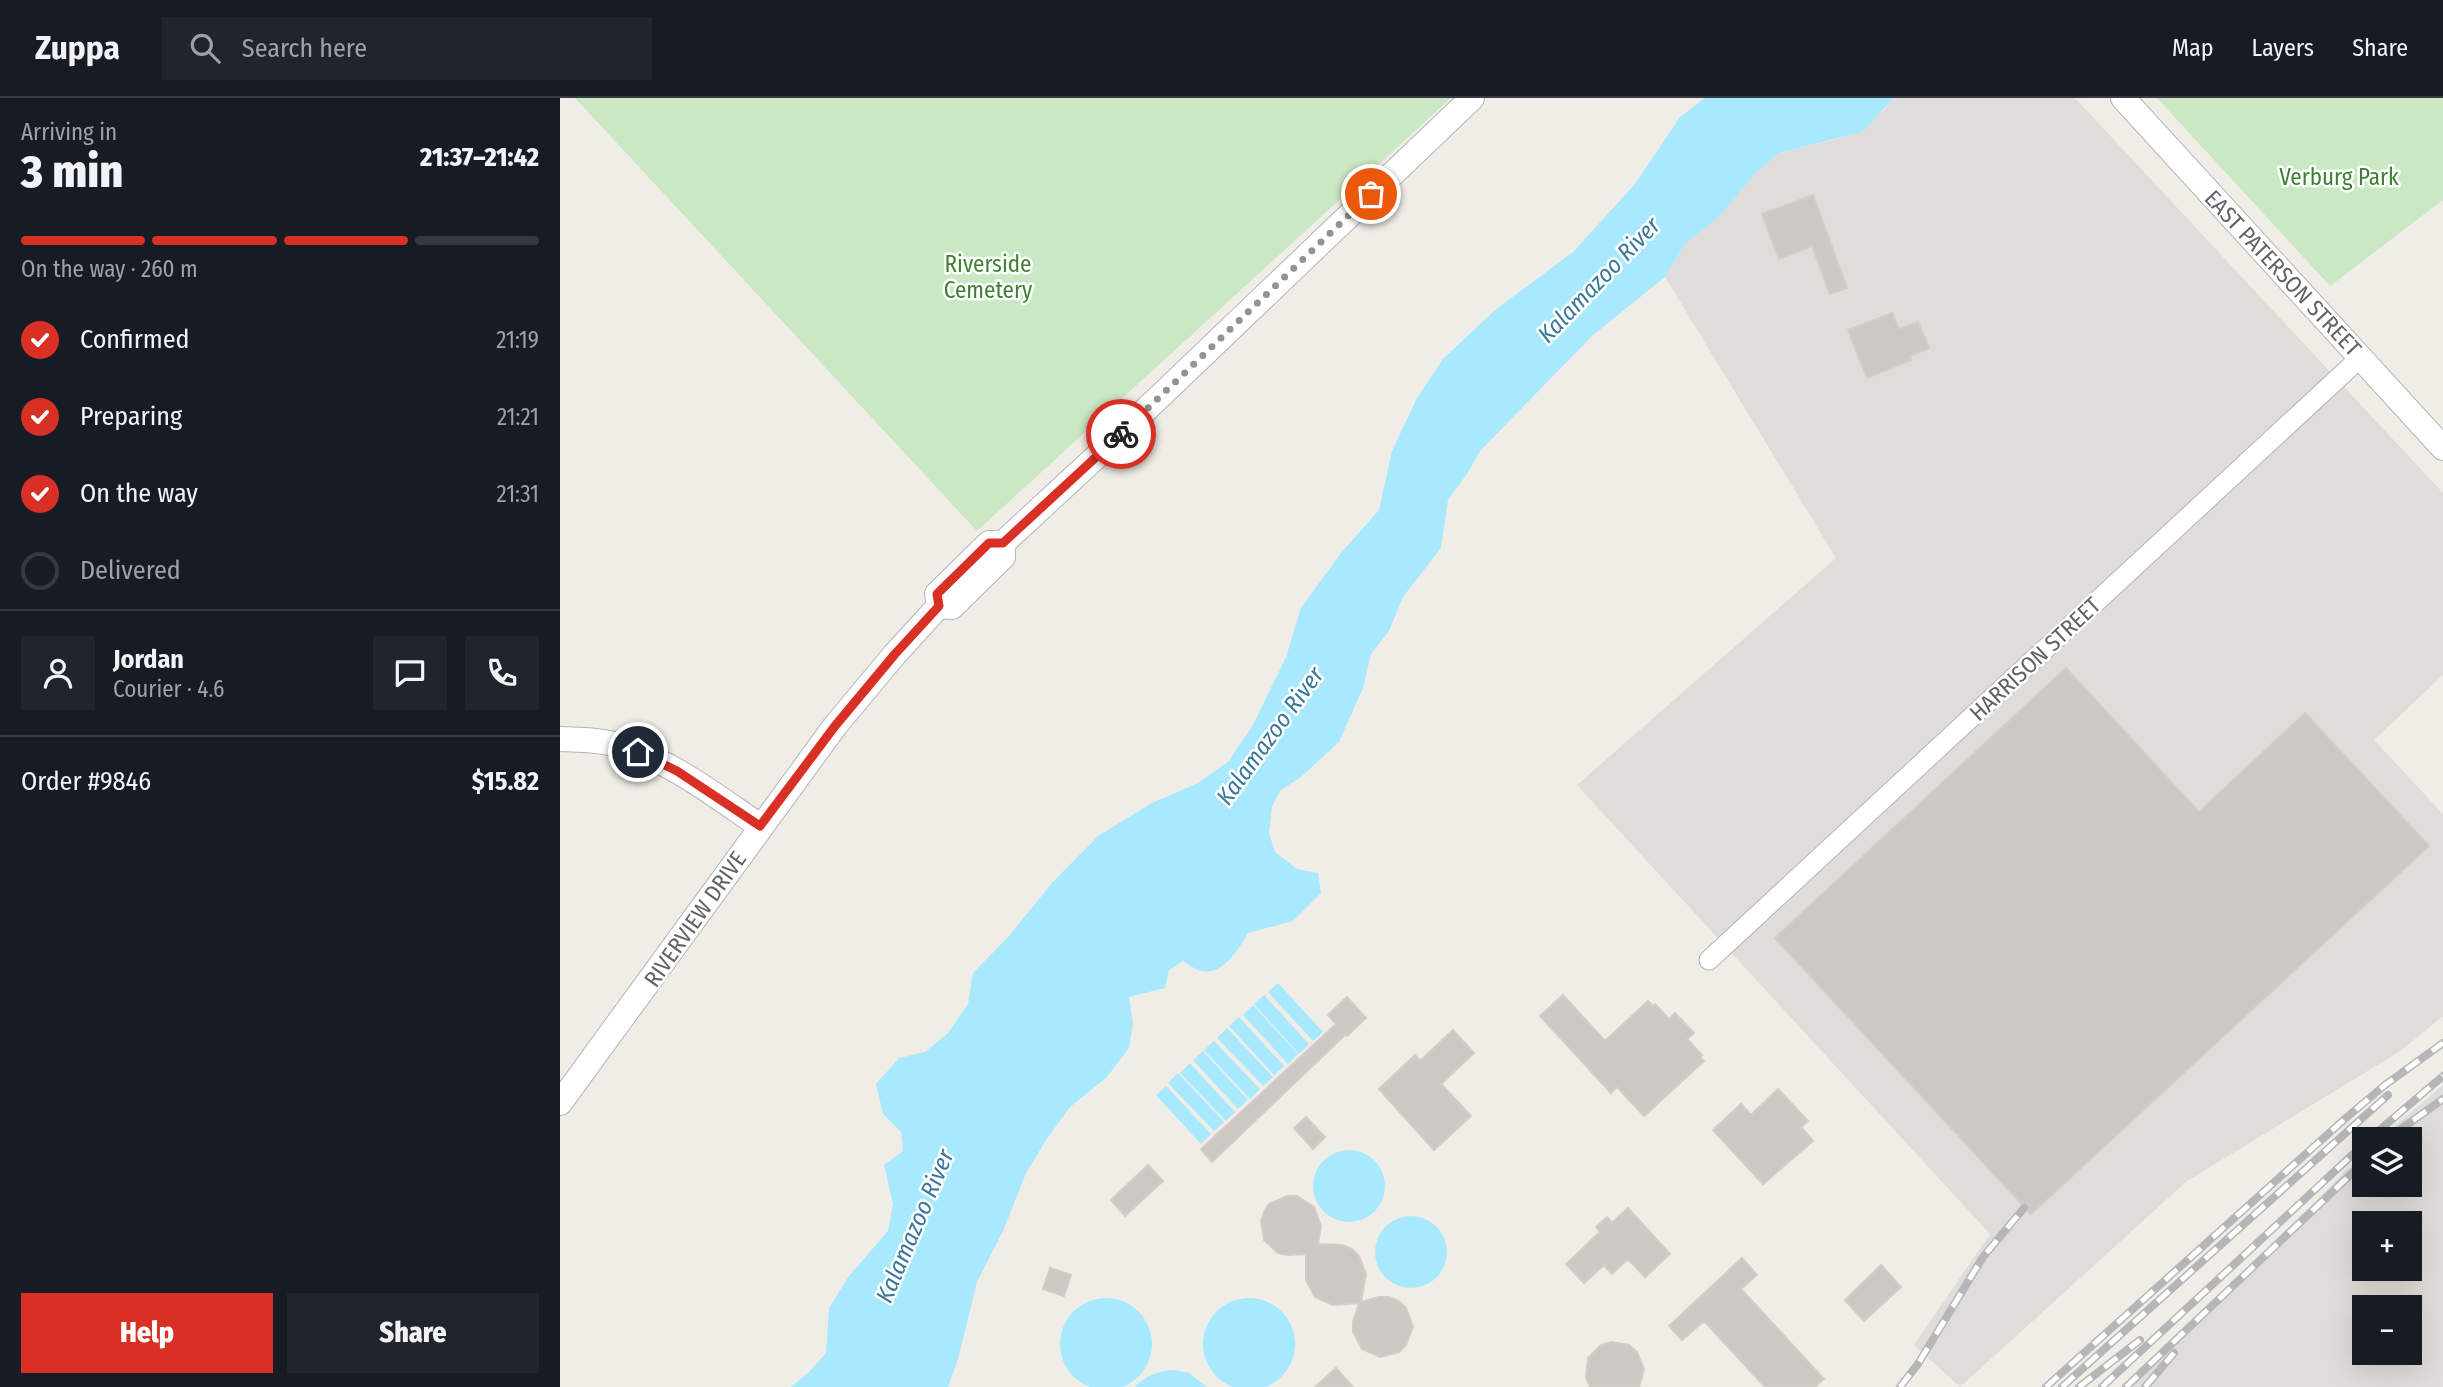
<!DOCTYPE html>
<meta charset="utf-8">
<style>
:root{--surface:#171b24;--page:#20242c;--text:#f1f3f6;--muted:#9ea1a6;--line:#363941;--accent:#d93025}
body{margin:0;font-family:"Fira Sans Condensed",sans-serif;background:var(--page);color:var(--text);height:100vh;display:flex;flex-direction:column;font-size:26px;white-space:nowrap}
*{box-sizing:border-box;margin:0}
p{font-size:23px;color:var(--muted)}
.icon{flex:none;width:38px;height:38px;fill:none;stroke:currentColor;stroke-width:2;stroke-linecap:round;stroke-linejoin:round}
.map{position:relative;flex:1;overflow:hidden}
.side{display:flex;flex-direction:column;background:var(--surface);width:560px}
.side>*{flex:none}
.tools{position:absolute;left:1792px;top:1029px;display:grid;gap:14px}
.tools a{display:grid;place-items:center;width:70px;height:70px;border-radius:0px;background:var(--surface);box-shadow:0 7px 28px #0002;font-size:35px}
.pin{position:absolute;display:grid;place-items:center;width:60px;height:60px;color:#fff;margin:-30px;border:4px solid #fff;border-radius:50%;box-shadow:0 2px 7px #0007}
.courier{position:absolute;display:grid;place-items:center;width:70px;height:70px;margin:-35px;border:5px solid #d93025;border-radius:50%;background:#fff;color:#222;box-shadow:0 2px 9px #0007}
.head em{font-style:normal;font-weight:800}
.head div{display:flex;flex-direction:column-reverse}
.head{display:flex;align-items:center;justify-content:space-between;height:119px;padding:0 21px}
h1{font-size:46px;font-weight:800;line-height:52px}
.bar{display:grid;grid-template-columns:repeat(4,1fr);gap:10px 7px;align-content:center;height:84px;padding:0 21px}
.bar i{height:9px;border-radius:5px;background:var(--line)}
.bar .active{background:var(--accent)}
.bar p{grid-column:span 4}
.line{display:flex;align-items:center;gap:18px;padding:0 21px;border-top:2px solid var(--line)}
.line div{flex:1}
.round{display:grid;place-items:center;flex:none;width:74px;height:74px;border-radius:0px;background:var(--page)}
ol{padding:0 21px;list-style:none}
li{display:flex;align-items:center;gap:21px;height:77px}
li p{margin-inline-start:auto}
li .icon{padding:7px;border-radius:50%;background:var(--accent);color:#fff;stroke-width:4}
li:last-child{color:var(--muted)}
li i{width:38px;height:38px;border:4px solid var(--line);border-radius:50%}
.primary-button{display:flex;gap:14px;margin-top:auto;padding:14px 21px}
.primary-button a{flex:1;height:80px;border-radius:0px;background:var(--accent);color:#fff;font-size:28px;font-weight:800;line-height:80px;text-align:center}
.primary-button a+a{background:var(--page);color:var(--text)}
header{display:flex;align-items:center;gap:42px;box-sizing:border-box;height:98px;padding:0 35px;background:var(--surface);border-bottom:2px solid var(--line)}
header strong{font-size:33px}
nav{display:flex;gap:38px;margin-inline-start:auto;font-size:24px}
.search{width:490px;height:63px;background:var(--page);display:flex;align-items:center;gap:18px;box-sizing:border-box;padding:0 24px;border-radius:0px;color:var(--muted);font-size:26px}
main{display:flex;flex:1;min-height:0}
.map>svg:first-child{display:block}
.industrial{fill:#dfdcd9;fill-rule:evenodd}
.green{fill:#cae8c4}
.water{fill:#a8e9ff}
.building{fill:#ccc8c4;stroke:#d5cdc5;stroke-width:2}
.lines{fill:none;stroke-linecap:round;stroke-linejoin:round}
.minor-casing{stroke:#b2b6b9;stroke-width:21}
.tertiary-casing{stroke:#b2b6b9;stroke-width:26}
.minor{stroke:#fff;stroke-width:19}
.tertiary{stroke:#fff;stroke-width:24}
.rail-casing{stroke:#b5b6b7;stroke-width:8}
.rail{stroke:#fff;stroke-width:5;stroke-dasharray:16;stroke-linecap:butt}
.done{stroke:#919494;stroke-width:7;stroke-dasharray:0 12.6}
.route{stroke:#d93025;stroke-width:9}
.labels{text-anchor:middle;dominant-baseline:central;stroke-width:5;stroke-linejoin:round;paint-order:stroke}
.park-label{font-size:23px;fill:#3e8133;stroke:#fff}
.street-label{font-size:23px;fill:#5e6467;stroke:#fff}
.water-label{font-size:24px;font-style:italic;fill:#3b7898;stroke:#fff}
</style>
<header>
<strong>Zuppa</strong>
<div class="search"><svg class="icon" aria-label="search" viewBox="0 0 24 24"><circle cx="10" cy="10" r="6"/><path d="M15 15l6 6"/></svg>Search here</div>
<nav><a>Map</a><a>Layers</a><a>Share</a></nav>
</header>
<main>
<section class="side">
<div class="head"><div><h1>3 min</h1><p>Arriving in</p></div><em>21:37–21:42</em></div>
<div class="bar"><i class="active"></i><i class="active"></i><i class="active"></i><i></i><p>On the way · 260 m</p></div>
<ol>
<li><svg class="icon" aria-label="check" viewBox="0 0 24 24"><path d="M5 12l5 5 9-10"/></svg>Confirmed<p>21:19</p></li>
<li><svg class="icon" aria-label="check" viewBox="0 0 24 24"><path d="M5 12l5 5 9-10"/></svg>Preparing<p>21:21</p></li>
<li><svg class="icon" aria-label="check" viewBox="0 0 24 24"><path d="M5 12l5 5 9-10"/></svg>On the way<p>21:31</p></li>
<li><i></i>Delivered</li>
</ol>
<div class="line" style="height:126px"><a class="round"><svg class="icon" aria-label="person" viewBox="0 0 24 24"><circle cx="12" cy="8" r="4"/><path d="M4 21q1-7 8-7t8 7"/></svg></a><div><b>Jordan</b><p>Courier · 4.6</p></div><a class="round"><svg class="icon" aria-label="chat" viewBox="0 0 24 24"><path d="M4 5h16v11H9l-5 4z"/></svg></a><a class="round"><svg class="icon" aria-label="phone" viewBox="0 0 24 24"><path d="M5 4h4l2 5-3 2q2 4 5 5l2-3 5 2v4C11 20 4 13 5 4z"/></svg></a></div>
<div class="line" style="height:91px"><div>Order #9846</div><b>$15.82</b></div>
<div class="primary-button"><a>Help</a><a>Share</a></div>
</section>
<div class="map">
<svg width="1883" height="1289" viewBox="0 0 1883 1289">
<rect width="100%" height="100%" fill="#f0ede7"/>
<!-- industrial -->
<path class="industrial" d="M 1334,0 L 1515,0 L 1883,395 L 1883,577 L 1814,642 L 1883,716 L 1883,918 L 1842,952 L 1627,1083 L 1400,1289 L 1354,1247 L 1430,1136 L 1017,687 L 1276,460 L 1105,179 L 1125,146 L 1159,119 L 1194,77 L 1219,55 L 1281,40 L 1323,13 Z
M 1883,987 L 1883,1289 L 1567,1289 L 1804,1055 L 1804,1087 L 1850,1087 L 1850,1041 L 1820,1041 ZM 1804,1125 L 1850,1125 L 1850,1171 L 1804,1171 ZM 1804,1209 L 1850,1209 L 1850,1255 L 1804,1255 Z"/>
<!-- green -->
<path class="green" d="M 15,0 L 891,0 L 417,433 Z
M 1597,0 L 1883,0 L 1883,102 L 1770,188 Z"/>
<!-- water -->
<path class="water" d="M 1145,0 L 1334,0 L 1302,34 L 1219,55 L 1194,77 L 1159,119 L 1125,146 L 1105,179 L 1032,238 L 920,353 L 907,376 L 888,402 L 881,450 L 843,499 L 829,533 L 811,556 L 803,590 L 779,644 L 741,679 L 721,692 L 712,708 L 709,735 L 715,754 L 737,771 L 758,775 L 761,795 L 733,823 L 688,835 C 678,852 662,880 638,872 C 633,870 628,866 623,863 L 609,872 L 605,890 L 569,899 L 573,925 L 569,950 L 547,979 L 510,1009 L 488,1039 L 466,1075 L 443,1133 L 417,1184 L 398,1261 L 388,1289 L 231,1289 L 250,1273 L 266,1255 L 269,1210 L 289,1178 L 328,1133 L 333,1106 L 324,1067 L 343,1053 L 341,1034 L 323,1016 L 316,986 L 339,960 L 365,954 L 388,935 L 408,906 L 413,875 L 449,838 L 492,785 L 538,738 L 592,705 L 638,685 L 668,664 L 693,627 L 726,559 L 741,510 L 781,455 L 819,412 L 832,353 L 857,300 L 883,261 L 935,212 L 1013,154 L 1075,86 L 1120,19 Z
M 718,885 L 763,934 L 753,943 L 708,894 Z
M 704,897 L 749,946 L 739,956 L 694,906 Z
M 693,907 L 738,956 L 728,966 L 683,917 Z
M 679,919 L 724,968 L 714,977 L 669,928 Z
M 667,930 L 713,979 L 703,988 L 657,940 Z
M 654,943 L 700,991 L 690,1001 L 644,952 Z
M 643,953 L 688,1002 L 678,1011 L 633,962 Z
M 630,965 L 675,1014 L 666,1023 L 620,975 Z
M 618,975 L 664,1024 L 654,1033 L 608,985 Z
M 606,988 L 651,1036 L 641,1046 L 596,997 Z
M753 1088a36 36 0 1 1 72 0a36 36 0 1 1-72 0Z
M815 1154a36 36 0 1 1 72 0a36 36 0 1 1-72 0Z
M500 1246a46 46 0 1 1 92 0a46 46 0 1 1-92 0Z
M643 1246a46 46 0 1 1 92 0a46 46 0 1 1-92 0Z
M 614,1272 L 629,1275 L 647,1289 L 575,1289 C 587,1277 598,1273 614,1272 Z"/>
<!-- building -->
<path class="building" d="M 1253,97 L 1287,190 L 1270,196 L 1252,148 L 1219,161 L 1202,116 Z
M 1332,215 L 1339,231 L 1358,224 L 1369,250 L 1350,258 L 1351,262 L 1307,280 L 1288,232 Z
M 1506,570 L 1639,714 L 1745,615 L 1869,748 L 1471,1116 L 1215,840 Z
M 1003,897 L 1045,943 L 1088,903 L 1093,908 L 1095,906 L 1109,921 L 1115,915 L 1134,935 L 1127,941 L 1142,957 L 1140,959 L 1144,963 L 1084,1018 L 1057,989 L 1051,995 L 980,918 Z
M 787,899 L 806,920 L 787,938 L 786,936 L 652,1064 L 641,1051 L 776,926 L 768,917 Z
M 893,932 L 914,955 L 881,986 L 911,1018 L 874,1052 L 819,991 L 855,957 L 860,963 Z
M 1218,991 L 1248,1023 L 1241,1029 L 1253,1043 L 1203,1086 L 1153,1032 L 1181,1006 L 1191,1017 Z
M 746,1019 L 765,1039 L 753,1051 L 734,1030 Z
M 588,1067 L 603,1083 L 565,1118 L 551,1102 Z
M 727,1098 L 737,1098 L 754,1109 L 761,1128 L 758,1146 L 782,1147 L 792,1151 L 799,1158 L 806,1176 L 801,1204 L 819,1199 L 829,1199 L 839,1203 L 846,1210 L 853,1229 L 846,1247 L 839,1254 L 820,1259 L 802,1251 L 793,1234 L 793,1224 L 799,1205 L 773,1207 L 755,1199 L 746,1182 L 746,1156 L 728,1157 L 718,1155 L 704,1142 L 701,1123 L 704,1114 L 709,1106 Z
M 1068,1110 L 1110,1156 L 1085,1179 L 1068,1161 L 1052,1176 L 1044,1167 L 1024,1185 L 1006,1166 L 1040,1134 L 1036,1129 L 1047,1119 L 1052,1125 Z
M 1182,1160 L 1197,1177 L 1181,1191 L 1264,1281 L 1255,1289 L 1205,1289 L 1144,1223 L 1122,1242 L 1109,1228 Z
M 1321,1167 L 1341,1189 L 1304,1223 L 1285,1202 Z
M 490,1170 L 511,1177 L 504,1198 L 483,1191 Z
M 1051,1244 L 1069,1247 L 1077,1254 L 1084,1271 L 1079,1289 L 1030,1289 L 1026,1279 L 1028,1260 L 1041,1247 Z
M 776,1270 L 793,1289 L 755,1289 Z"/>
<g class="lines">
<defs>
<path id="minor" d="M 1149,862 L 1801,259"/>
<path id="tertiary" d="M 1563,0 L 1883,350
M 379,508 L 377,496 L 429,445 L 443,445 L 550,346 L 912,0
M 379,508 L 392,509 L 443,459 L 443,445
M 0,641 C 22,642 44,642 64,649 C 114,665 157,699 200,728
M 0,1005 L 275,628 L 335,556 L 379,508"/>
</defs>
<!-- minor casing -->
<use href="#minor" class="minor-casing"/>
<!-- tertiary casing -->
<use href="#tertiary" class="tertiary-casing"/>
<!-- minor -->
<use href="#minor" class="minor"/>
<!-- tertiary -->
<use href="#tertiary" class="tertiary"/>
<defs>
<path id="rail" d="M 1809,1041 L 1883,978
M 1827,1041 L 1883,1001
M 1340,1289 L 1358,1266 L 1423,1159 L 1464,1110
M 1486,1289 L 1787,1019 L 1825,987 L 1883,945
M 1502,1289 L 1828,997
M 1519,1289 L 1580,1242
M 1542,1289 L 1804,1046
M 1566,1289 L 1804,1064
M 1585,1289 L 1614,1255"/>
</defs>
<!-- rail casing -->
<use href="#rail" class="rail-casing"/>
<!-- rail -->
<use href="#rail" class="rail"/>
</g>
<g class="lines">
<!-- done -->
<path class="done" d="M 561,336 L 811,96"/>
<!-- route -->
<path class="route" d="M 78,654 L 117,673 L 200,728 L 275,628 L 335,556 L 379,508 L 377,496 L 429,445 L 443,445 L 561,336"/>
</g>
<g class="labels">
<!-- park labels -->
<g class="park-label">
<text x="1779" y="79">Verburg Park</text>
<text x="428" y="166">Riverside<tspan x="428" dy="26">Cemetery</tspan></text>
</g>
<!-- street labels -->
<g class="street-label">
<text transform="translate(1723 175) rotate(47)">EAST PATERSON STREET</text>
<text transform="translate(1475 561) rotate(-43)">HARRISON STREET</text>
<text transform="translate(135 821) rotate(-55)">RIVERVIEW DRIVE</text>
</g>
<!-- water labels -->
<g class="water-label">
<text transform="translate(1039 182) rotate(-46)">Kalamazoo River</text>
<text transform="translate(710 638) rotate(-54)">Kalamazoo River</text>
<text transform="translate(355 1128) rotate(-67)">Kalamazoo River</text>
</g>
</g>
</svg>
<div class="tools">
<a><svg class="icon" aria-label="layers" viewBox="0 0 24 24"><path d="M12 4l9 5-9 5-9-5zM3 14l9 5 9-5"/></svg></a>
<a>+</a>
<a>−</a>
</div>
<div class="pin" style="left:811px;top:96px;background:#ea580c"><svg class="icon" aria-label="bag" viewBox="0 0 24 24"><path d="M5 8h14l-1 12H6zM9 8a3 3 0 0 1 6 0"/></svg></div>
<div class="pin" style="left:78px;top:654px;background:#1f2937"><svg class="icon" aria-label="home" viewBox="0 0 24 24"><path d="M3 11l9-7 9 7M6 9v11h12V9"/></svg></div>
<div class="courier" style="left:561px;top:336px"><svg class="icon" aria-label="bike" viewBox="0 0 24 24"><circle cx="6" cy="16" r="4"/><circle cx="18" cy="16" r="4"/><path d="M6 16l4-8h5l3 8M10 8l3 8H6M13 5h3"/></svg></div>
</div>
</main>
